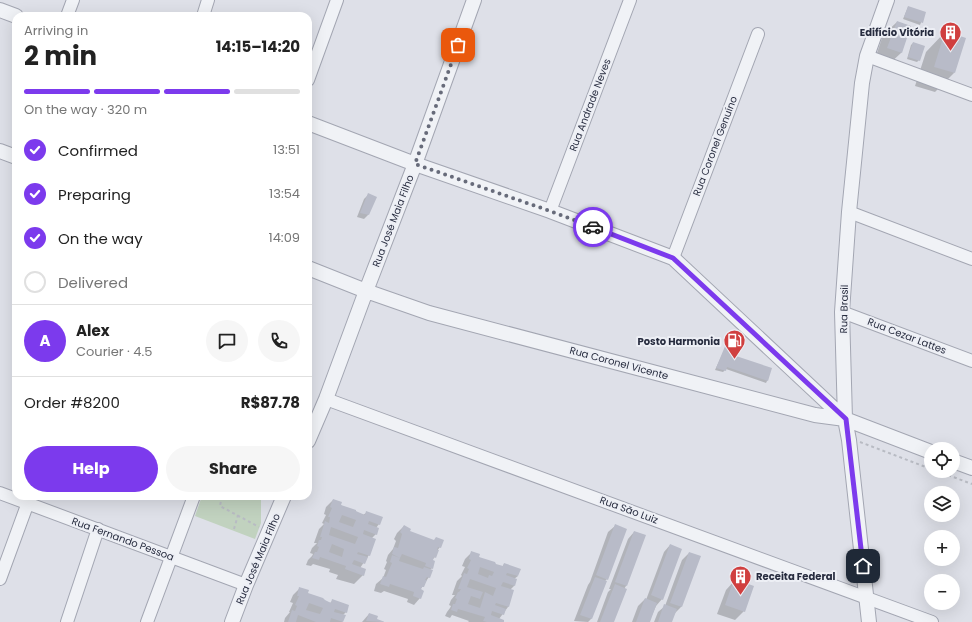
<!DOCTYPE html>
<meta charset="utf-8">
<style>
:root{--surface:#fff;--page:#f6f6f6;--text:#222;--muted:#767676;--line:#e0e0e0;--accent:#7c3aed}
body{margin:0;font-family:Poppins,sans-serif;background:var(--page);color:var(--text);height:100vh;display:flex;flex-direction:column;font-size:15px;white-space:nowrap}
*{box-sizing:border-box;margin:0}
p{font-size:13px;color:var(--muted)}
.icon{flex:none;width:22px;height:22px;fill:none;stroke:currentColor;stroke-width:2;stroke-linecap:round;stroke-linejoin:round}
.map{position:relative;flex:1;overflow:hidden}
.panel{position:absolute;left:12px;top:12px;width:300px;height:488px;display:flex;flex-direction:column;background:var(--surface);border-radius:12px;box-shadow:0 4px 16px #0002}
.panel>*{flex:none}
.tools{position:absolute;left:924px;top:442px;display:grid;gap:8px}
.tools a{display:grid;place-items:center;width:36px;height:36px;border-radius:50%;background:var(--surface);box-shadow:0 4px 16px #0002;font-size:20px}
.pin{position:absolute;display:grid;place-items:center;width:34px;height:34px;color:#fff;margin:-17px;border-radius:8px;box-shadow:0 2px 6px #0006}
.courier{position:absolute;display:grid;place-items:center;width:40px;height:40px;margin:-20px;border:3px solid #7c3aed;border-radius:50%;background:#fff;color:#222;box-shadow:0 1px 5px #0007}
.summary em{font-style:normal;font-weight:700}
.summary div{display:flex;flex-direction:column-reverse}
.summary{display:flex;align-items:center;justify-content:space-between;height:68px;padding:0 12px}
h1{font-size:26px;font-weight:700;line-height:30px}
.bar{display:grid;grid-template-columns:repeat(4,1fr);gap:6px 4px;align-content:center;height:48px;padding:0 12px}
.bar i{height:5px;border-radius:3px;background:var(--line)}
.bar .current{background:var(--accent)}
.bar p{grid-column:span 4}
.line{display:flex;align-items:center;gap:10px;padding:0 12px;border-top:1px solid var(--line)}
.line div{flex:1}
.round{display:grid;place-items:center;flex:none;width:42px;height:42px;border-radius:21px;background:var(--page)}
ol{padding:0 12px;list-style:none}
li{display:flex;align-items:center;gap:12px;height:44px}
li p{margin-inline-start:auto}
li .icon{padding:4px;border-radius:50%;background:var(--accent);color:#fff;stroke-width:4}
li:last-child{color:var(--muted)}
li i{width:22px;height:22px;border:2px solid var(--line);border-radius:50%}
.button{display:flex;gap:8px;margin-top:auto;padding:8px 12px}
.button a{flex:1;height:46px;border-radius:24px;background:var(--accent);color:#fff;font-size:16px;font-weight:700;line-height:46px;text-align:center}
.button a+a{background:var(--page);color:var(--text)}
.map>svg:first-child{display:block}
.green{fill:#c1d2bf}
.shadow{fill:#0003}
.building{fill:#b8bbc8;fill-rule:evenodd}
.lines{fill:none;stroke-linecap:round;stroke-linejoin:round}
.minor-casing{stroke:#a3a6b2;stroke-width:14}
.tertiary-casing{stroke:#a3a6b2;stroke-width:16}
.path{stroke:#b8bbc3;stroke-width:2;stroke-dasharray:3 3;stroke-linecap:butt}
.minor{stroke:#f0f2f6;stroke-width:12}
.tertiary{stroke:#f0f2f6;stroke-width:14}
.done{stroke:#676b7a;stroke-width:4;stroke-dasharray:0 7.2}
.route{stroke:#7c3aed;stroke-width:5}
.labels{text-anchor:middle;dominant-baseline:central;stroke-width:4;stroke-linejoin:round;paint-order:stroke}
.poi-label{font-size:10px;font-weight:bold;fill:#272c3f;stroke:#edeff5;text-anchor:end}
.street-label{font-size:10px;fill:#272c3f;stroke:#edeff5}
</style>
<div class="map">
<svg width="972" height="622" viewBox="0 0 972 622">
<rect width="100%" height="100%" fill="#dee0e8"/>
<!-- green -->
<path class="green" d="M 202,496 L 261,496 L 261,523 L 255,539 L 195,516 Z"/>
<!-- shadow -->
<path class="shadow" d="M 908,7 L 925,13 L 920,25 L 903,19 Z
M 897,22 L 910,26 L 901,53 L 887,66 L 874,62 L 883,35 Z
M 945,32 L 954,73 L 935,92 L 915,86 L 926,52 Z
M 913,43 L 919,60 L 917,62 L 907,59 L 911,45 Z
M 368,195 L 368,215 L 364,219 L 357,217 L 364,199 Z
M 729,340 L 732,356 L 770,369 L 767,381 L 766,383 L 726,369 L 723,372 L 715,370 Z
M 333,500 L 340,505 L 363,515 L 366,513 L 379,524 L 376,528 L 376,534 L 372,538 L 369,555 L 360,568 L 363,575 L 354,584 L 336,579 L 338,575 L 329,572 L 330,569 L 313,564 L 311,566 L 306,565 L 308,560 L 312,556 L 313,554 L 310,553 L 312,548 L 317,543 L 314,543 L 319,529 L 324,524 L 322,523 L 326,515 L 324,514 L 326,507 Z
M 404,526 L 409,532 L 440,547 L 437,551 L 435,557 L 432,560 L 432,568 L 430,570 L 429,577 L 420,590 L 420,598 L 414,605 L 407,602 L 408,599 L 384,591 L 381,593 L 374,591 L 376,584 L 383,578 L 386,570 L 384,569 L 387,562 L 386,561 L 388,555 L 393,549 L 396,541 L 394,539 L 397,533 Z
M 615,526 L 607,579 L 604,582 L 591,619 L 588,622 L 574,621 L 588,585 L 590,582 L 608,532 Z
M 634,532 L 626,586 L 624,589 L 613,622 L 597,622 L 608,592 L 611,589 L 609,589 L 628,539 Z
M 670,545 L 662,599 L 656,606 L 649,622 L 632,622 L 638,606 L 645,599 L 646,600 L 664,552 Z
M 472,552 L 478,557 L 496,565 L 502,567 L 504,564 L 518,576 L 514,579 L 514,586 L 510,590 L 513,591 L 508,607 L 499,619 L 503,622 L 468,622 L 469,621 L 452,615 L 450,618 L 445,616 L 447,612 L 450,608 L 451,606 L 449,605 L 451,600 L 455,595 L 452,595 L 457,581 L 462,576 L 461,575 L 465,567 L 462,566 L 465,559 Z
M 689,553 L 681,607 L 674,614 L 671,622 L 654,622 L 658,612 L 665,606 L 682,560 Z
M 735,580 L 744,611 L 735,620 L 717,614 L 726,590 Z
M 300,588 L 306,594 L 330,603 L 333,600 L 346,612 L 343,615 L 344,616 L 342,622 L 284,622 L 285,618 L 290,612 L 289,612 L 293,603 L 290,602 L 293,595 Z
M 369,614 L 376,620 L 383,622 L 362,622 Z"/>
<!-- building -->
<path class="building" d="M 908,6 L 926,12 L 923,23 L 904,17 Z
M 897,21 L 911,26 L 902,53 L 887,48 Z
M 945,31 L 966,38 L 955,73 L 934,67 Z
M 913,42 L 925,46 L 920,61 L 908,57 Z
M 368,193 L 377,197 L 369,215 L 360,213 Z
M 728,339 L 733,341 L 732,343 L 737,344 L 733,355 L 772,368 L 768,381 L 727,367 L 726,371 L 716,368 Z
M 333,499 L 342,502 L 341,505 L 356,510 L 356,511 L 358,512 L 365,515 L 366,511 L 383,517 L 380,525 L 369,521 L 368,524 L 379,528 L 377,535 L 364,530 L 363,534 L 376,539 L 370,556 L 358,552 L 357,554 L 368,557 L 365,564 L 354,560 L 352,564 L 366,569 L 364,576 L 345,569 L 346,566 L 320,557 L 319,560 L 312,558 L 315,552 L 317,552 L 319,547 L 317,546 L 319,540 L 321,540 L 322,537 L 320,537 L 325,521 L 329,523 L 330,517 L 328,517 L 332,508 L 330,507 ZM 342,515 L 356,520 L 353,527 L 339,522 ZM 331,527 L 358,537 L 355,544 L 329,535 ZM 332,544 L 344,549 L 342,557 L 329,552 Z
M 615,524 L 627,529 L 608,580 L 596,575 Z
M 404,525 L 411,529 L 410,531 L 434,540 L 436,537 L 444,540 L 441,548 L 438,547 L 437,550 L 439,550 L 436,558 L 434,557 L 433,560 L 435,561 L 433,569 L 425,566 L 426,563 L 402,554 L 400,558 L 392,554 L 394,547 L 398,548 L 402,534 L 400,532 Z
M 634,531 L 646,535 L 627,586 L 615,582 Z
M 670,544 L 682,549 L 663,600 L 651,595 Z
M 471,551 L 480,554 L 479,557 L 495,562 L 496,564 L 503,566 L 504,563 L 521,569 L 518,576 L 507,573 L 506,575 L 517,579 L 515,586 L 503,582 L 501,586 L 514,590 L 509,607 L 496,603 L 495,605 L 506,609 L 504,615 L 492,611 L 491,615 L 504,620 L 504,622 L 487,622 L 483,621 L 485,617 L 458,609 L 457,612 L 451,610 L 453,604 L 455,604 L 457,599 L 455,598 L 458,592 L 459,592 L 461,589 L 458,589 L 464,573 L 467,574 L 469,569 L 467,568 L 471,560 L 469,559 ZM 480,567 L 494,572 L 492,576 L 489,575 L 488,578 L 478,574 ZM 470,579 L 496,588 L 493,596 L 485,592 L 480,608 L 468,604 L 471,596 L 480,599 L 483,592 L 467,587 Z
M 689,552 L 701,556 L 682,607 L 670,603 Z
M 392,555 L 400,558 L 399,561 L 423,569 L 424,567 L 433,570 L 430,578 L 427,577 L 425,580 L 427,580 L 424,587 L 422,587 L 421,589 L 424,591 L 421,599 L 413,596 L 414,592 L 390,584 L 389,587 L 380,584 L 383,576 L 386,577 L 392,563 L 390,562 Z
M 595,577 L 607,581 L 592,619 L 580,615 Z
M 734,579 L 754,586 L 745,612 L 725,605 Z
M 615,584 L 627,589 L 614,622 L 600,622 Z
M 299,587 L 309,590 L 308,593 L 323,598 L 325,600 L 331,603 L 332,599 L 349,605 L 347,613 L 335,609 L 334,612 L 346,615 L 343,622 L 331,618 L 330,622 L 316,622 L 298,615 L 296,622 L 288,622 L 292,610 L 295,611 L 297,606 L 295,605 L 299,596 L 297,596 ZM 309,603 L 323,608 L 320,614 L 306,610 Z
M 645,598 L 657,603 L 650,622 L 636,622 Z
M 664,604 L 677,609 L 672,622 L 658,622 Z
M 369,613 L 378,616 L 377,619 L 385,622 L 366,621 Z"/>
<g class="lines">
<defs>
<path id="minor" d="M 67,16 L 73,0
M 203,16 L 208,0
M 867,56 L 972,95
M 308,80 L 337,0
M 550,211 L 630,0
M 849,212 L 972,259
M 673,258 L 758,34
M 842,312 L 972,361
M 326,399 L 932,622
M 0,493 L 246,585
M 0,579 L 30,497
M 67,622 L 98,529
M 147,622 L 194,496"/>
<path id="tertiary" d="M 0,10 L 16,16
M 308,123 L 415,164 L 550,211 L 673,258 L 845,419
M 0,151 L 16,157
M 308,268 L 366,291 L 429,313 L 815,415 L 845,419 L 931,452
M 308,441 L 326,399 L 366,291 L 415,164 L 474,0
M 953,461 L 972,468
M 232,622 L 246,585 L 284,496
M 869,622 L 849,440 L 845,419 L 842,312 L 849,212 L 862,83 L 867,56 L 887,0"/>
</defs>
<!-- minor casing -->
<use href="#minor" class="minor-casing"/>
<!-- tertiary casing -->
<use href="#tertiary" class="tertiary-casing"/>
<!-- path -->
<path class="path" d="M 860,442 L 931,469
M 940,445 L 950,449
M 937,471 L 972,484
M 222,496 L 220,506 L 259,527
M 234,529 L 238,515"/>
<!-- minor -->
<use href="#minor" class="minor"/>
<!-- tertiary -->
<use href="#tertiary" class="tertiary"/>
</g>
<g class="lines">
<!-- done -->
<path class="done" d="M 458,45 L 415,164 L 550,211 L 593,227"/>
<!-- route -->
<path class="route" d="M 593,227 L 673,258 L 846,419 L 863,566"/>
</g>
<!-- icons -->
<defs>
<symbol id="building-pin" viewBox="-11 -11 22 30"><path d="M0 17L-7.5 6A9.5 9.5 0 1 1 7.5 6Z" fill="#d03f3f" stroke="#edeff5"/><path d="M-4-6H4V6H1V3H-1V6H-4ZM-2.5-4.3h1.7v1.8h-1.7ZM.8-4.3h1.7v1.8H.8ZM-2.5-1h1.7V.8h-1.7ZM.8-1h1.7V.8H.8Z" fill="#fff"/></symbol>
<symbol id="fuel-pin" viewBox="-11 -11 22 30"><path d="M0 17L-7.5 6A9.5 9.5 0 1 1 7.5 6Z" fill="#d03f3f" stroke="#edeff5"/><path d="M-5.5-6h7V0h2V4h1.3V-2.5L3-4.5l.8-.8L6-3V5H2.5V1h-1V6h-7ZM-4.2-4.7v3.2H.2V-4.7Z" fill="#fff"/></symbol>
</defs>
<g fill-rule="evenodd">
<use href="#building-pin" x="938" y="20" width="25" height="34"/>
<use href="#fuel-pin" x="722" y="328" width="25" height="34"/>
<use href="#building-pin" x="728" y="564" width="25" height="34"/>
</g>
<g class="labels">
<!-- poi labels -->
<g class="poi-label">
<text x="934" y="32">Edifício Vitória</text>
<text x="720" y="341">Posto Harmonia</text>
<text x="756" y="576" text-anchor="start">Receita Federal</text>
</g>
<!-- street labels -->
<g class="street-label">
<text transform="translate(590 105) rotate(-69)">Rua Andrade Neves</text>
<text transform="translate(715 146) rotate(-69)">Rua Coronel Genuíno</text>
<text transform="translate(393 221) rotate(-69)">Rua José Maia Filho</text>
<text transform="translate(844 309) rotate(-89)">Rua Brasil</text>
<text transform="translate(907 336) rotate(21)">Rua Cezar Lattes</text>
<text transform="translate(619 363) rotate(15)">Rua Coronel Vicente</text>
<text transform="translate(629 510) rotate(20)">Rua São Luiz</text>
<text transform="translate(123 539) rotate(20)">Rua Fernando Pessoa</text>
<text transform="translate(258 559) rotate(-67)">Rua José Maia Filho</text>
</g>
</g>
</svg>
<div class="tools">
<a><svg class="icon" aria-label="locate" viewBox="0 0 24 24"><circle cx="12" cy="12" r="6"/><path d="M12 2v4M12 18v4M2 12h4M18 12h4"/></svg></a>
<a><svg class="icon" aria-label="layers" viewBox="0 0 24 24"><path d="M12 4l9 5-9 5-9-5zM3 14l9 5 9-5"/></svg></a>
<a>+</a>
<a>−</a>
</div>
<div class="pin" style="left:458px;top:45px;background:#ea580c"><svg class="icon" aria-label="bag" viewBox="0 0 24 24"><path d="M5 8h14l-1 12H6zM9 8a3 3 0 0 1 6 0"/></svg></div>
<div class="pin" style="left:863px;top:566px;background:#1f2937"><svg class="icon" aria-label="home" viewBox="0 0 24 24"><path d="M3 11l9-7 9 7M6 9v11h12V9"/></svg></div>
<div class="courier" style="left:593px;top:227px"><svg class="icon" aria-label="car" viewBox="0 0 24 24"><path d="M5 17H2v-5l4-1 3-4h7l3 4 3 1v5h-3M9 17h6M6 11h13"/><circle cx="7" cy="17" r="2"/><circle cx="17" cy="17" r="2"/></svg></div>
<section class="panel">
<div class="summary"><div><h1>2 min</h1><p>Arriving in</p></div><em>14:15–14:20</em></div>
<div class="bar"><i class="current"></i><i class="current"></i><i class="current"></i><i></i><p>On the way · 320 m</p></div>
<ol>
<li><svg class="icon" aria-label="check" viewBox="0 0 24 24"><path d="M5 12l5 5 9-10"/></svg>Confirmed<p>13:51</p></li>
<li><svg class="icon" aria-label="check" viewBox="0 0 24 24"><path d="M5 12l5 5 9-10"/></svg>Preparing<p>13:54</p></li>
<li><svg class="icon" aria-label="check" viewBox="0 0 24 24"><path d="M5 12l5 5 9-10"/></svg>On the way<p>14:09</p></li>
<li><i></i>Delivered</li>
</ol>
<div class="line" style="height:72px"><b class="round" style="background:var(--accent);color:#fff">A</b><div><b>Alex</b><p>Courier · 4.5</p></div><a class="round"><svg class="icon" aria-label="chat" viewBox="0 0 24 24"><path d="M4 5h16v11H9l-5 4z"/></svg></a><a class="round"><svg class="icon" aria-label="phone" viewBox="0 0 24 24"><path d="M5 4h4l2 5-3 2q2 4 5 5l2-3 5 2v4C11 20 4 13 5 4z"/></svg></a></div>
<div class="line" style="height:52px"><div>Order #8200</div><b>R$87.78</b></div>
<div class="button"><a>Help</a><a>Share</a></div>
</section>
</div>
